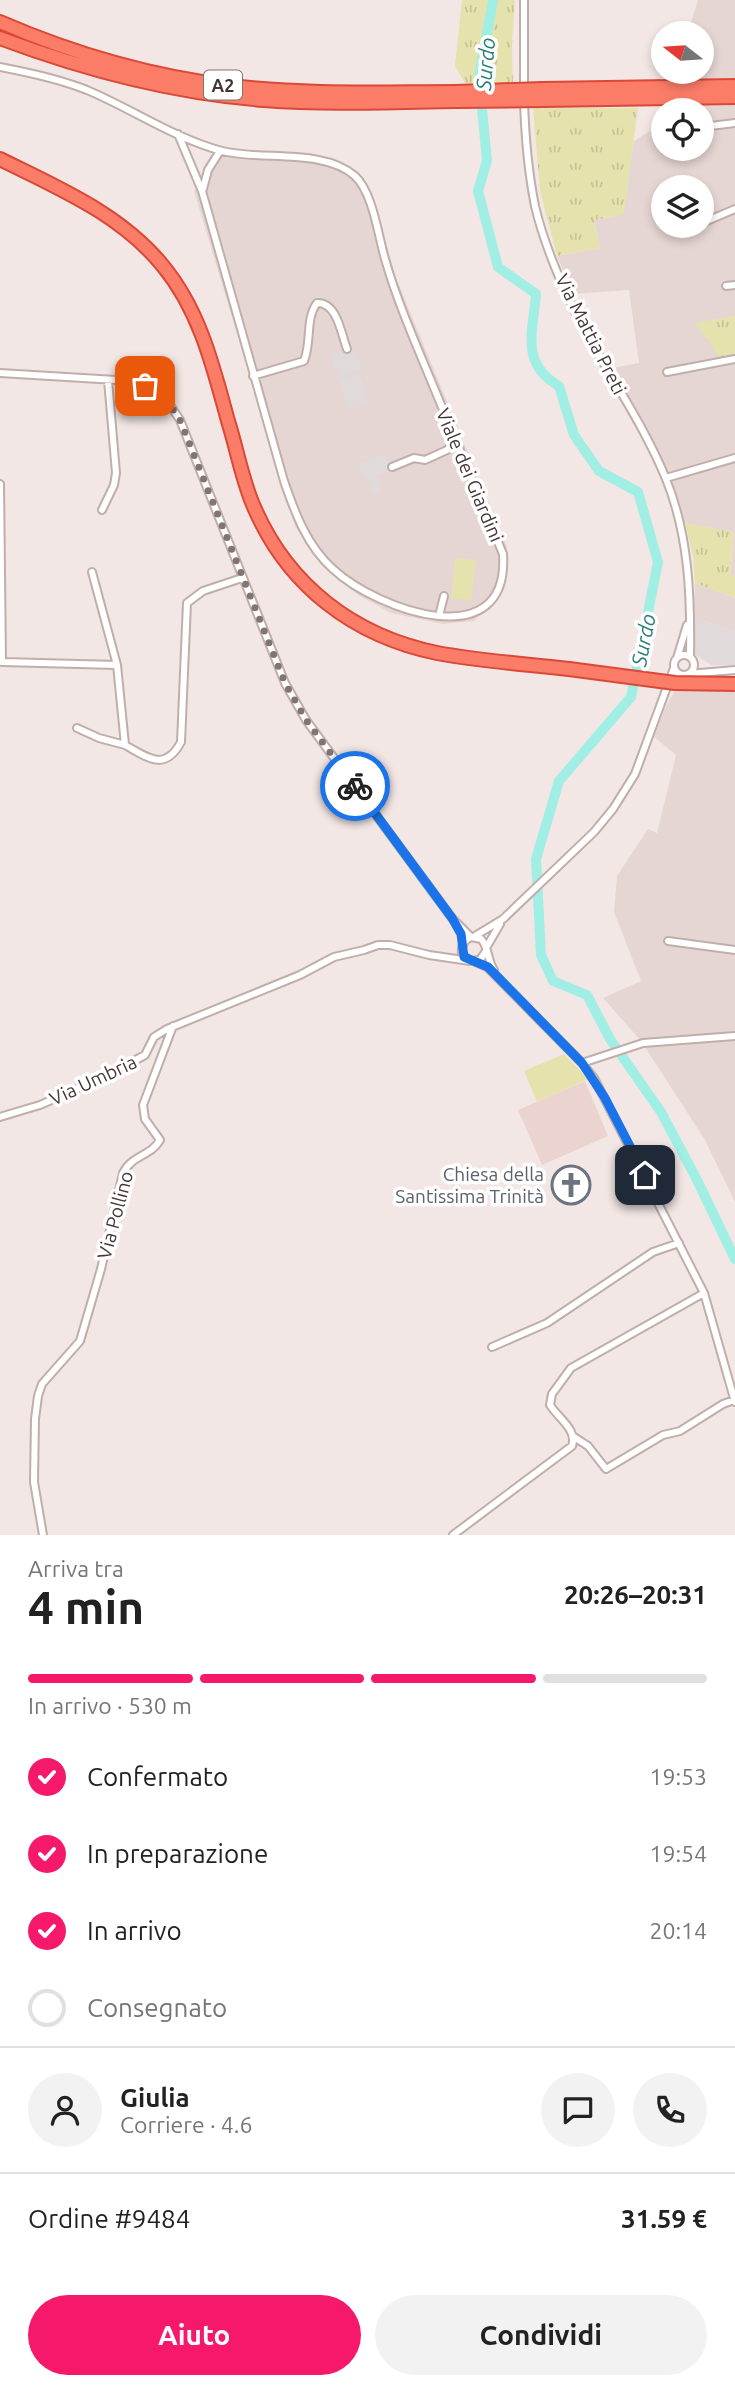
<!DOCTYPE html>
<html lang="it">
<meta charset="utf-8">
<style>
:root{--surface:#fff;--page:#f2f2f2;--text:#222;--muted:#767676;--line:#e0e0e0;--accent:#f5186b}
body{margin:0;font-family:Ubuntu,sans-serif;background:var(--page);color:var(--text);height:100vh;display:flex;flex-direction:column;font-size:26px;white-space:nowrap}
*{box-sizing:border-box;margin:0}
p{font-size:23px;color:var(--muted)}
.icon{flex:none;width:38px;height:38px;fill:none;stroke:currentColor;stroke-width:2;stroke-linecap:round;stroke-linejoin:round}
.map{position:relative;height:1535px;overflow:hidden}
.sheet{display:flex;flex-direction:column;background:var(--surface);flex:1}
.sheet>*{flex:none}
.needle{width:46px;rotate:287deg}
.buttons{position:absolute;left:651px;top:21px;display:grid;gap:14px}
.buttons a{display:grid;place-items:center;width:63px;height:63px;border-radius:50%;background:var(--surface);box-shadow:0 4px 10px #0003;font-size:35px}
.pin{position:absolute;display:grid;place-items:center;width:60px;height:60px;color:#fff;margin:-30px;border-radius:14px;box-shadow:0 4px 10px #0006}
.courier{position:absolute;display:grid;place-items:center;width:70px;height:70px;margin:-35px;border:5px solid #1a73e8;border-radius:50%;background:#fff;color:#222;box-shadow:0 2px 9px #0007}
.overview em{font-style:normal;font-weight:700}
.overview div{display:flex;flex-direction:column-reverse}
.overview{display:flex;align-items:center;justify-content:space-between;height:119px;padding:0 28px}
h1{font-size:46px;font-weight:700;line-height:52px}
.bar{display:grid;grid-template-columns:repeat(4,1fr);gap:10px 7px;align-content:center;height:84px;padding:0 28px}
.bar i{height:9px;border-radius:5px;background:var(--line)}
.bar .on{background:var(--accent)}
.bar p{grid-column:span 4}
.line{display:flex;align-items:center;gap:18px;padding:0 28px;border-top:2px solid var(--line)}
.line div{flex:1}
.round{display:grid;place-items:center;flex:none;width:74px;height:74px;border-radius:37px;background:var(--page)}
ol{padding:0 28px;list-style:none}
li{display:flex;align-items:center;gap:21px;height:77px}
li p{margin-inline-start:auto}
li .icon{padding:7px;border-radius:50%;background:var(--accent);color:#fff;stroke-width:4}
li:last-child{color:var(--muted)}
li i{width:38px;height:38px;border:4px solid var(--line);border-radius:50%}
.cta{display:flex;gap:14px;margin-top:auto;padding:14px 28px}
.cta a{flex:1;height:80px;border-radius:42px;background:var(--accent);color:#fff;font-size:28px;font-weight:700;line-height:80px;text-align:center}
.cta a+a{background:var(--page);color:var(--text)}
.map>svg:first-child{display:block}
.residential{fill:#e6d6d3;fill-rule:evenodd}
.education{fill:#ebd4cf}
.grass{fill:url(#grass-tufts)}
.park{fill:#e6e2ae}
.parking{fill:#e0dada}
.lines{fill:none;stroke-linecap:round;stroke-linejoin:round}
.river{stroke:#a1eee5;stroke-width:10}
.street-casing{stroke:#c0aeaa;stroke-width:10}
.highway-casing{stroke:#da4937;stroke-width:16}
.street{stroke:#fff;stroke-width:6}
.highway{stroke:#fb7c67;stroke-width:12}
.highway-bridge-casing{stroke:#da4937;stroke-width:16;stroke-linecap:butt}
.highway-bridge{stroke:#fb7c67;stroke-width:12}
.done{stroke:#817473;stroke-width:7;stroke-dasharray:0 12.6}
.route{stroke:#1a73e8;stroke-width:9}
.labels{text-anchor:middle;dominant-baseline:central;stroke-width:7;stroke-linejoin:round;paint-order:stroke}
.shield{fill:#fff;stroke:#7c7272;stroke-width:2}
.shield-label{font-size:18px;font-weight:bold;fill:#443635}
.street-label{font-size:19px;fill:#443635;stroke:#fff}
.worship-label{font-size:19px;fill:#5b616d;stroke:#fff;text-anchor:end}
.water-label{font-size:21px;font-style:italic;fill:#277e76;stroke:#fff}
</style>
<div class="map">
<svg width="735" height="1535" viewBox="0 0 735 1535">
<defs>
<pattern id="grass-tufts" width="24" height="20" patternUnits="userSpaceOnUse" patternTransform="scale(1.75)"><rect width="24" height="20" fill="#e6e2ae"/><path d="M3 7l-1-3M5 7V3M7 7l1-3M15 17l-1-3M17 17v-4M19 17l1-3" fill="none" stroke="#c6c296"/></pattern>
</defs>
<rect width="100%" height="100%" fill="#f2e7e5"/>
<!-- residential -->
<path class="residential" d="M 698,0 L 735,0 L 735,577 L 730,576 L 734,533 L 685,523 L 670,480 L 613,368 L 639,363 L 629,290 L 573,294 L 557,256 L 600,248 L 594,220 L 623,214 L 634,141 L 663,123 L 663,149 L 702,149 L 702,110 L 668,110 L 677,72 L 702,72 L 702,33 L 688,33 ZM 663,187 L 702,187 L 702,226 L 663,226 Z
M 220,151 L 333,158 L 356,171 L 370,189 L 396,278 L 507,547 L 505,587 L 474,621 L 443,624 L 391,613 L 358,595 L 323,567 L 295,526 L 194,191 Z
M 695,583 L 735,598 L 735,632 L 694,617 Z
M 735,686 L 735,1202 L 705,1140 L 641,1041 L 603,998 L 641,981 L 614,912 L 617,876 L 648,829 L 657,833 L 676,755 L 654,737 L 665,708 L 676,689 Z"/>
<!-- education -->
<path class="education" d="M 585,1081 L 608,1136 L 542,1165 L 518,1110 Z"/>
<!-- grass -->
<path class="grass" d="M 462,0 L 515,0 L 512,44 L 513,83 L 465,83 L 455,66 Z
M 533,108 L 638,108 L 624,214 L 594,220 L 600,248 L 557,256 L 540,191 Z
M 735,316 L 735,357 L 722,360 L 695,323 Z
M 685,523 L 734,532 L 730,575 L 735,577 L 735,598 L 695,583 L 693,556 Z"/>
<!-- park -->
<path class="park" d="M 455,558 L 476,560 L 471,600 L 451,598 Z
M 564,1054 L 588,1079 L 537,1102 L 524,1071 Z"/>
<!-- parking -->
<path class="parking" d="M 349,348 L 351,352 L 355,351 L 362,370 L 339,378 L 331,354 Z
M 359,373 L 369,401 L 347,409 L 339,380 Z
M 385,454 L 393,469 L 377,476 L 382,491 L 374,495 L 358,464 Z
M 694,617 L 735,632 L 735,665 L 711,665 L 696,655 L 693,648 Z"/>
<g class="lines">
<!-- river -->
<path class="river" d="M 493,0 L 479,77 L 487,161 L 478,191 L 498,267 L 536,294 C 533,332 520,364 559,386 L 574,435 L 599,471 L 638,492 L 658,562 L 631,697 L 559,781 L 536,859 L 541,955 L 553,981 L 587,995 L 610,1039 L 661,1112 L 697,1180 L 735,1259"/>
<defs>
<path id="street" d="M 0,67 C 30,73 59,79 87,90 C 132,109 174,138 222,151 C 262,161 323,148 355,176 C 373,193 378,235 385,259 C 397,301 415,342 432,383 C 456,440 479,497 503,554 C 510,658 377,610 333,569 C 307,546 295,513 284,481 L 202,191 L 178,134
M 524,89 L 524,0
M 524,100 C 525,135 528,171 535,206 C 544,245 565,294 584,329 C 611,378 645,427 666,479 C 689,536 691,596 690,657
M 702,127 L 735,123
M 203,189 L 208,170 L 220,151
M 702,223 L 735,209
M 689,230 L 697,226
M 726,286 L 735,285
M 667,372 L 735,359
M 0,373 L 116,380 L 145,386 L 166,399 L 180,420 L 285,683 L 306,720 L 452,918 L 471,937
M 253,376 L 304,361 C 312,341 305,319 317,303 C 337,302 341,333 347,349
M 392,467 L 414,458 L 425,460 L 447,450 L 456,441
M 666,478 L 735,458
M 0,484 L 2,662 L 117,665
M 102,510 L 114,485 L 116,473 L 108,380
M 92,572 L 117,665 L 125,745 C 148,758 165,772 181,742 L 187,603 L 203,591 L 242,578
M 439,616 L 444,596
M674 665a10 10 0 1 1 20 0a10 10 0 1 1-20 0Z
M 677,658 L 687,625
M 688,674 L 735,670
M 77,728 L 99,738 L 125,745
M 475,936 L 503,919 L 594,832 L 613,809 L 635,774 L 674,668
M 668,941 L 735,950
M 486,948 L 500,924
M 486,951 L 480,960 L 470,961 L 462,954 C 461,946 464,940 471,937 L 481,939 C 489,947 487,960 494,970
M 473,961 L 487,967 L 582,1063 L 594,1078 L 704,1293 L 735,1402
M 582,1063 L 643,1043 L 735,1036
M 0,1117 L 40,1105 L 102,1078 L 145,1055 L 154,1037 L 167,1029 L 300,975 L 334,957 L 364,950 L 378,945 L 390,945 L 429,955 L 470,961
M 492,1347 L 547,1323 L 653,1252 L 679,1243
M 574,1437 L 588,1446 L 606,1469 L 663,1435 L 680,1431 L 723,1404 L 734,1400
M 43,1535 L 34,1482 L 35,1419 L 38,1396 L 42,1384 L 80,1341 L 101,1269 L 123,1173 C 132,1155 151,1156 160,1140 L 145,1119 L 143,1105 L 173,1026
M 453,1535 L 572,1446 C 578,1430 558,1418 550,1405 L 552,1394 L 571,1368 L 704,1293"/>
<path id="highway" d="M 0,22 C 76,55 149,76 231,86 C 306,95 381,92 456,92
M 0,38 C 85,70 173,93 264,100 C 328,105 392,102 456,101
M 542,89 L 735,86
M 543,100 L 735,97
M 0,159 C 58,188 121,214 163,266 C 200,311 213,366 228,421 C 237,449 242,480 254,507 C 288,586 354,636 437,653 C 480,661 525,664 569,669"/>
</defs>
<!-- street casing -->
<use href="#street" class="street-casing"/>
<!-- highway casing -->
<use href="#highway" class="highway-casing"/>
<!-- street -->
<use href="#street" class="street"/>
<!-- highway -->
<use href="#highway" class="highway"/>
<defs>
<path id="highway-bridge" d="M 456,92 L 542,89
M 456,101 L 543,100
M 569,669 L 675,683 L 735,684"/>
</defs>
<!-- highway-bridge casing -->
<use href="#highway-bridge" class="highway-bridge-casing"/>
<!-- highway-bridge -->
<use href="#highway-bridge" class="highway-bridge"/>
</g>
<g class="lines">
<!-- done -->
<path class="done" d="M 145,386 L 166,399 L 180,420 L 285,683 L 306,720 L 355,786"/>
<!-- route -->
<path class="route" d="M 355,786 L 452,918 L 461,934 L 464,957 L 488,967 L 582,1063 L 605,1098 L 645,1175"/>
</g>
<!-- icons -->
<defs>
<symbol id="church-ring" viewBox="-11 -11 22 22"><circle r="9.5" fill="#fff" stroke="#6b7280" stroke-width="1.5"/><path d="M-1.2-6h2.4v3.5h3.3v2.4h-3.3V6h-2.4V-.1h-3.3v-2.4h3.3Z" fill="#6b7280"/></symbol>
</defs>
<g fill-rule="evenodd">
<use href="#church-ring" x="549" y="1163" width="44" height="44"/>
</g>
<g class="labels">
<!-- shield labels -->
<rect class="shield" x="204" y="70.5" width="38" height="29" rx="5"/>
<g class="shield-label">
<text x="223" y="85">A2</text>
</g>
<!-- street labels -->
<g class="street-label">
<text transform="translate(591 334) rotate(63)">Via Mattia Preti</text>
<text transform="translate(470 475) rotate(67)">Viale dei Giardini</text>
<text transform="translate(93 1080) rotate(-25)">Via Umbria</text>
<text transform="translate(115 1215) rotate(-75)">Via Pollino</text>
</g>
<!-- worship labels -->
<g class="worship-label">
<text x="544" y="1174">Chiesa della<tspan x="544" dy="22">Santissima Trinità</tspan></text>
</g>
<!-- water labels -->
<g class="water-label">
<text transform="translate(485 64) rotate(-85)">Surdo</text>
<text transform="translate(643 640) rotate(-79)">Surdo</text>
</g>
</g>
</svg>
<div class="buttons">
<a><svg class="needle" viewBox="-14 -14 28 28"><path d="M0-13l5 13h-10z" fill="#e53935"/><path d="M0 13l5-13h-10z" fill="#767676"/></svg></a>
<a><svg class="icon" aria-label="locate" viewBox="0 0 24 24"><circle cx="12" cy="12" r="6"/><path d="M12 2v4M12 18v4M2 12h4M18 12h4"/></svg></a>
<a><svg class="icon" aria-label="layers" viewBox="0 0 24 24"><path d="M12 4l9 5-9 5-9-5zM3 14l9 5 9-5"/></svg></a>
</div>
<div class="pin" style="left:145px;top:386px;background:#ea580c"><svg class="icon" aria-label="bag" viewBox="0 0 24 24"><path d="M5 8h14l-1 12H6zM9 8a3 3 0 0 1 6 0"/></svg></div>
<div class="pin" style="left:645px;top:1175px;background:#1f2937"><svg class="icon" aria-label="home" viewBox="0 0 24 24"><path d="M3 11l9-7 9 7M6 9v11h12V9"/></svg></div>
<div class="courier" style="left:355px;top:786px"><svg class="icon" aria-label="bike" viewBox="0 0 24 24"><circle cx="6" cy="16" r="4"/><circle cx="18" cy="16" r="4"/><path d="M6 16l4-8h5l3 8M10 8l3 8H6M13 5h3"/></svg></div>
</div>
<section class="sheet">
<div class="overview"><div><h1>4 min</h1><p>Arriva tra</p></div><em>20:26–20:31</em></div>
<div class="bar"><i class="on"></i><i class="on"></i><i class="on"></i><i></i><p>In arrivo · 530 m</p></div>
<ol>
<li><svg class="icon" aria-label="check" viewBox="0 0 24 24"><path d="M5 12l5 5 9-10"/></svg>Confermato<p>19:53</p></li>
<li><svg class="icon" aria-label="check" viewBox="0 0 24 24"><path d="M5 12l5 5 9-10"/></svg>In preparazione<p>19:54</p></li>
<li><svg class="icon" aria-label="check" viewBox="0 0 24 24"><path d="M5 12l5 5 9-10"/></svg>In arrivo<p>20:14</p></li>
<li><i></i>Consegnato</li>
</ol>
<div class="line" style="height:126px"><a class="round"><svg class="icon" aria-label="person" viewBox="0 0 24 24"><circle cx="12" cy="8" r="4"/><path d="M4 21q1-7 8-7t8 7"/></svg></a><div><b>Giulia</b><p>Corriere · 4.6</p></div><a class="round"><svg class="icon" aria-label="chat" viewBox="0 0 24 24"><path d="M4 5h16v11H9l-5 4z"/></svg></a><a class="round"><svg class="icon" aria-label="phone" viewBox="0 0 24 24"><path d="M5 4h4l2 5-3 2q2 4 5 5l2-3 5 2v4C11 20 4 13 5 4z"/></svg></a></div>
<div class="line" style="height:91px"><div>Ordine #9484</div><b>31.59 €</b></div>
<div class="cta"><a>Aiuto</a><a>Condividi</a></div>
</section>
